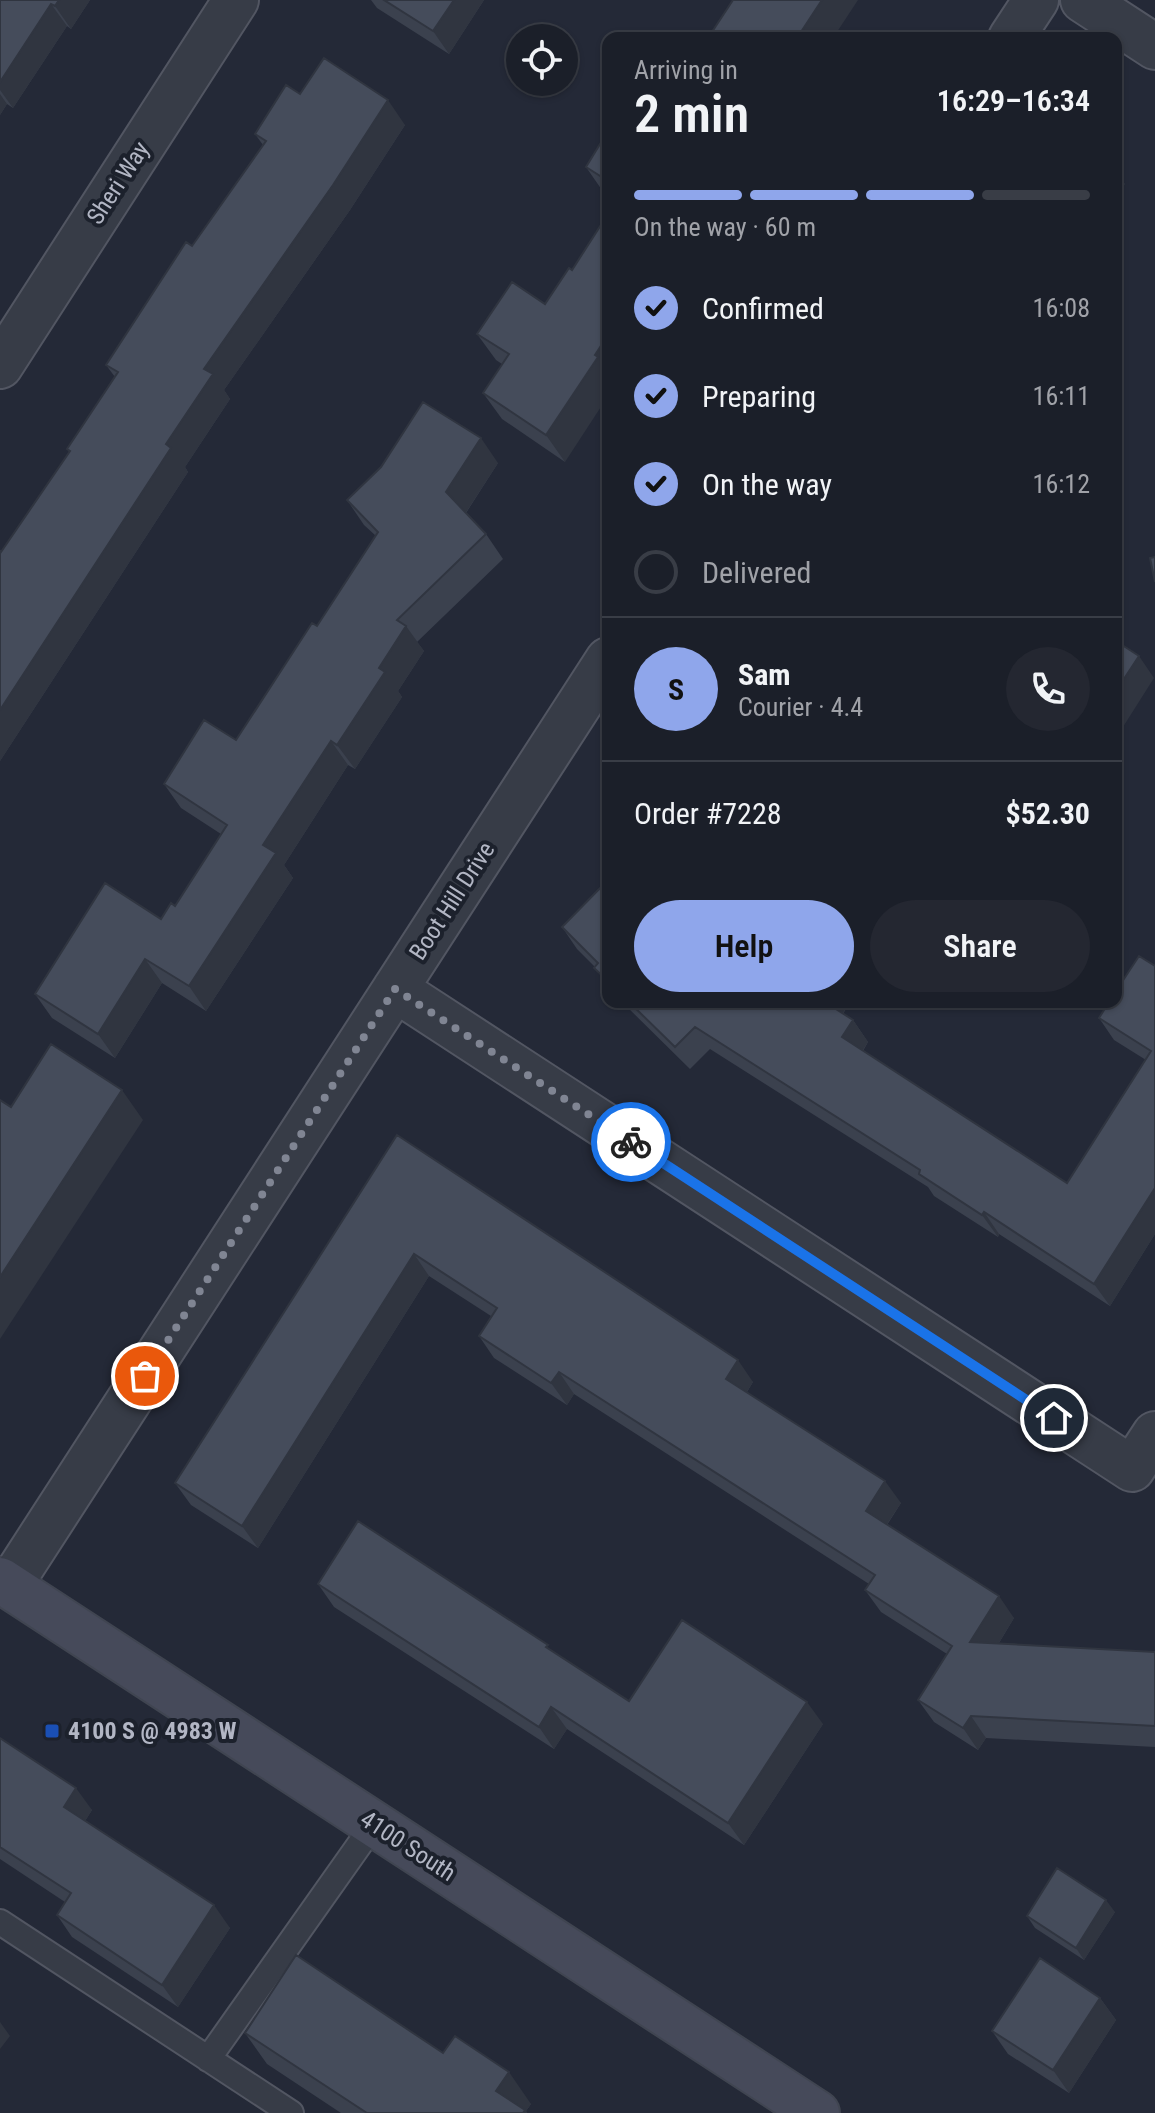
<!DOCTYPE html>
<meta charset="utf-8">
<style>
:root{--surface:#1b1f29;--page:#242731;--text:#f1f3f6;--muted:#a0a2a8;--line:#393d46;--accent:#8fa6eb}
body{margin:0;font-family:"Roboto Condensed",sans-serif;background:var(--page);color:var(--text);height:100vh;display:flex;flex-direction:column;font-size:30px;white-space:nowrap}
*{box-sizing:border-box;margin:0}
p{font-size:26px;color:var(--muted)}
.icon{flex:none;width:44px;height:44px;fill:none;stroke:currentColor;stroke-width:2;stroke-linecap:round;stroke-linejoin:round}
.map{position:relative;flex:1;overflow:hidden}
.details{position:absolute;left:602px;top:32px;width:520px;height:976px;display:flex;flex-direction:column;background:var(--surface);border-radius:16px;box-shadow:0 2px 6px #0004,0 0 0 2px var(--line)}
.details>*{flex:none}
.tools{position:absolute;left:506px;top:24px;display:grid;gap:16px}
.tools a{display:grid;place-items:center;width:72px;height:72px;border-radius:50%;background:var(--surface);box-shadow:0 2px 6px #0004,0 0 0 2px var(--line);font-size:40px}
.pin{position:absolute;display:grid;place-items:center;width:68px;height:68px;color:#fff;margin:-34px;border:4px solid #fff;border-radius:50%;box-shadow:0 2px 8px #0007}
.courier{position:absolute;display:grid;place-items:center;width:80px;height:80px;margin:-40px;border:6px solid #1a73e8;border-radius:50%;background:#fff;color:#222;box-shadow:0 2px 10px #0007}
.headline em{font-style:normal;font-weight:600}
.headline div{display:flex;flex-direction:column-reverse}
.headline{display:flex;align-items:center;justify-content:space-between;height:136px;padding:0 32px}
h1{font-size:52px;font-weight:600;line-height:60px}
.bar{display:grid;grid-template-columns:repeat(4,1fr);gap:12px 8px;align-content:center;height:96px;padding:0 32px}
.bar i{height:10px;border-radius:6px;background:var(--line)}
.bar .selected{background:var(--accent)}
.bar p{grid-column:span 4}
.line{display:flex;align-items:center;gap:20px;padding:0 32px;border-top:2px solid var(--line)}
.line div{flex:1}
.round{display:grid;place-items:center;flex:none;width:84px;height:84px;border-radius:42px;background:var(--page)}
ol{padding:0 32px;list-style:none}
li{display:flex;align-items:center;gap:24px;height:88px}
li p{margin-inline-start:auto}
li .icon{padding:8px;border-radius:50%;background:var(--accent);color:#111;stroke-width:4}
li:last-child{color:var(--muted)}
li i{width:44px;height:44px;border:4px solid var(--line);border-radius:50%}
.cta{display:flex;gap:16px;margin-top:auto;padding:16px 32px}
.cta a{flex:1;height:92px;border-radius:48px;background:var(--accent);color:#111;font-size:32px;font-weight:600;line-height:92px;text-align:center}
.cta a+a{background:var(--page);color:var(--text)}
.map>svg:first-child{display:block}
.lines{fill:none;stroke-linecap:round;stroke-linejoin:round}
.service-casing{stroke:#525662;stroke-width:28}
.minor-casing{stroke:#525662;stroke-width:48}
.secondary-casing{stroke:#404551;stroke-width:48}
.service{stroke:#373c47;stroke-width:24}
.minor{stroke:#373c47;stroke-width:44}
.secondary{stroke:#464a5a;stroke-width:44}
.wall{fill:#3b414e}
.shaded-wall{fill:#303540}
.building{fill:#454c5b;stroke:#303540;stroke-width:2}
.done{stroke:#808593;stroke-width:8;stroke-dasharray:0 14.4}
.route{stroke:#1a73e8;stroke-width:10}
.transit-dot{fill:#1a4fb4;stroke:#1c212c;stroke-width:3}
.labels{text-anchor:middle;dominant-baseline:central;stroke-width:8;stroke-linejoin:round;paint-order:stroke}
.street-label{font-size:24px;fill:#b2b6c4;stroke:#1c212c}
.poi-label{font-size:24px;font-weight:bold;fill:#b2b6c4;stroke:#1c212c;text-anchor:start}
</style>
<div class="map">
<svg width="1155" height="2113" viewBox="0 0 1155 2113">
<rect width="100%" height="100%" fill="#242937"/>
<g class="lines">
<defs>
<path id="service" d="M 0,1922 L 291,2113
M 208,2059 L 374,1824"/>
<path id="minor" d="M 1083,0 L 1155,47
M 1011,38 L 1036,0
M 0,366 L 236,0
M 395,989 L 1132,1469 L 1155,1434
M 9,1586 L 608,660"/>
<path id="secondary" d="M 0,1580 L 817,2113"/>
</defs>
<!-- service casing -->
<use href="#service" class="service-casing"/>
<!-- minor casing -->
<use href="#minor" class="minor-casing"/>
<!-- secondary casing -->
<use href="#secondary" class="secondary-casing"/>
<!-- service -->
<use href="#service" class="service"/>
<!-- minor -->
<use href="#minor" class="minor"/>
<!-- secondary -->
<use href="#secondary" class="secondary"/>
</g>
<!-- wall -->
<path class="wall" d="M 0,0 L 90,0 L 71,29 L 67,26 L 13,108 L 7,104 L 0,115 Z
M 371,0 L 484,0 L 449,54 L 377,8 Z
M 300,94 L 405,125 L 350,210 L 224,390 L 230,399 L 185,467 L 188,472 L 0,761 L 0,551 L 1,552 L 69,452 L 67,449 L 115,377 L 106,365 L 192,246 L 263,145 L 255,134 Z
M 608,131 L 608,196 L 604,193 L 586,167 Z
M 512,282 L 565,462 L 502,419 L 483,393 L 502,364 L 496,360 L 477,334 Z
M 498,463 L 466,513 L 486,534 L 503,559 L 417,642 L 424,651 L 398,691 L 402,697 L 355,769 L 348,765 L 284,865 L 293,878 L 206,1011 L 162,983 L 115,1058 L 52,1018 L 35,994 L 161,919 L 175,906 L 221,834 L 181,808 L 164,784 L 236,740 L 317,626 L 376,536 L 364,525 L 347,500 Z
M 608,880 L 608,987 L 595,967 L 577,949 L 562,927 Z
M 1155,966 L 1155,1234 L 1110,1306 L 999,1234 L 998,1237 L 934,1196 L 928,1187 L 710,1049 L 690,1069 L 622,1002 L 850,1002 L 843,1014 L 853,1020 L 868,1042 L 863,1051 L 1067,1183 L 1146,1060 L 1114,1040 L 1099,1018 Z
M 397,1135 L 753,1382 L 747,1392 L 901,1503 L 887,1525 L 1014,1618 L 999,1643 L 1155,1652 L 1155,1747 L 986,1738 L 978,1750 L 934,1722 L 918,1700 L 947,1654 L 881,1612 L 865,1590 L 869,1584 L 574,1394 L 567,1405 L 494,1358 L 479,1336 L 491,1316 L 429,1276 L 258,1548 L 191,1505 L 175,1483 Z
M 318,1584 L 554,1652 L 629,1701 L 823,1724 L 744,1845 L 567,1729 L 554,1749 L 334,1607 Z
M 0,1738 L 92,1810 L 85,1821 L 230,1928 L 178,2007 L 72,1937 L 57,1915 L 65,1902 L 0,1859 Z
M 1115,1912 L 1084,1960 L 1035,1928 L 1027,1916 Z
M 1100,1998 L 1116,2020 L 1069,2093 L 1008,2054 L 992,2031 Z
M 245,2033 L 443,2053 L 531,2104 L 526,2111 L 527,2113 L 341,2113 L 267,2064 Z"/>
<!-- shaded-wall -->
<path class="shaded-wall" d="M 59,0 L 90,0 L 71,29 L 55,6 Z
M 454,0 L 484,0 L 449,54 L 433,31 Z
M 822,0 L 858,0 L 833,38 L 797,38 Z
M 51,4 L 67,26 L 13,108 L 0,90 L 0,82 Z
M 0,94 L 7,104 L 0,115 Z
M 388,100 L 405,125 L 350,210 L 224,390 L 230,399 L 185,467 L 188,472 L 0,761 L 0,710 L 166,444 L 204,369 Z
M 1116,171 L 1125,184 L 1116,199 Z
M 608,335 L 608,396 L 565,462 L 546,435 Z
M 481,438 L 498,463 L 463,517 L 446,492 Z
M 406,626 L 424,651 L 398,691 L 402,697 L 355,769 L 337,745 L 379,668 Z
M 1139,656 L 1154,678 L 1116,738 L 1116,691 Z
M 331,741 L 348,765 L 284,865 L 293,878 L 206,1011 L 189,986 L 263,845 Z
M 145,959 L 162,983 L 115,1058 L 98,1034 Z
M 823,1002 L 850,1002 L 837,1022 Z
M 853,1020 L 868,1042 L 857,1059 L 842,1037 Z
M 122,1090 L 143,1120 L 0,1339 L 0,1277 Z
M 1155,1188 L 1155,1234 L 1110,1306 L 1094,1284 Z
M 984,1212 L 999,1234 L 998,1237 L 982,1215 Z
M 414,1254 L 429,1276 L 258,1548 L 242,1526 Z
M 738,1360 L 753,1382 L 741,1401 L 726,1379 Z
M 559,1372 L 574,1394 L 567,1405 L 551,1383 Z
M 885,1481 L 901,1503 L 881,1533 L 866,1511 Z
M 999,1596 L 1014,1618 L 986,1664 L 970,1642 Z
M 807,1702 L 823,1724 L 744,1845 L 728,1823 Z
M 551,1707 L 567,1729 L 554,1749 L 539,1727 Z
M 971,1716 L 986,1738 L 978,1750 L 963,1728 Z
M 76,1788 L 92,1810 L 80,1829 L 64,1807 Z
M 1106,1900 L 1115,1912 L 1084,1960 L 1076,1948 Z
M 214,1905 L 230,1928 L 178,2007 L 162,1985 Z
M 1100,1998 L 1116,2020 L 1069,2093 L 1053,2070 Z
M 0,2022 L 10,2036 L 0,2049 Z
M 509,2072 L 531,2104 L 526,2111 L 527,2113 L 512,2113 L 496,2091 Z"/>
<!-- building -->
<path class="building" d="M 0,0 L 59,0 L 55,6 L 51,4 L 0,82 Z
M 384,0 L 454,0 L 433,31 Z
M 733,0 L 822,0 L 797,38 L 708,38 Z
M 324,58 L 388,100 L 333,185 L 204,369 L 213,374 L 166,444 L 171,448 L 0,710 L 0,551 L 1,552 L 70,451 L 67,449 L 118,372 L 106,365 L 186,242 L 192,246 L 266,141 L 255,134 L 286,85 L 300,94 Z
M 608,131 L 608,181 L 586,167 Z
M 608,214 L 608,335 L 595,355 L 598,357 L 546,435 L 483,393 L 509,354 L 477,334 L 512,282 L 545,304 L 569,268 L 572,270 Z
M 423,402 L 481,438 L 446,492 L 486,534 L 397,620 L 406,626 L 379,668 L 385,672 L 337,745 L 331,741 L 263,845 L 276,853 L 189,986 L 145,959 L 98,1034 L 35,994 L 105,883 L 161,919 L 171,903 L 175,906 L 227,825 L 164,784 L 204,720 L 236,740 L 312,623 L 317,626 L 378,532 L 347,500 L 381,467 Z
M 1155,557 L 1155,582 L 1150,558 Z
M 1116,641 L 1139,656 L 1116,691 Z
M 608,880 L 608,981 L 594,968 L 598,963 L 562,927 Z
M 1139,956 L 1155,966 L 1155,1188 L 1094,1284 L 984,1212 L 982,1215 L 919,1174 L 920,1170 L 695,1027 L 675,1047 L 629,1002 L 825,1002 L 853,1020 L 842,1037 L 1067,1183 L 1151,1051 L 1099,1018 L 1109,1002 L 1116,1002 L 1116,991 Z
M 51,1044 L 122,1090 L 0,1277 L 0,1100 L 11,1107 Z
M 397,1135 L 738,1360 L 726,1379 L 885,1481 L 866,1511 L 999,1596 L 970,1642 L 1155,1652 L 1155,1726 L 971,1716 L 963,1728 L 918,1700 L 952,1646 L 865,1590 L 875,1575 L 559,1372 L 551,1383 L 479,1336 L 497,1308 L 414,1254 L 242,1526 L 175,1483 Z
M 358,1521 L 548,1645 L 546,1647 L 629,1701 L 682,1620 L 807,1702 L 728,1823 L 551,1707 L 539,1727 L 318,1584 Z
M 0,1738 L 76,1788 L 64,1807 L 214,1905 L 162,1985 L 57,1915 L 71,1893 L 0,1847 Z
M 1057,1868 L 1106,1900 L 1076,1948 L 1027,1916 Z
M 296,1955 L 443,2053 L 455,2036 L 509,2072 L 496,2091 L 525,2110 L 523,2113 L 367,2113 L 245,2033 Z
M 1040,1958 L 1100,1998 L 1053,2070 L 992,2031 Z"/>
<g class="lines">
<!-- done -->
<path class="done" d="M 145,1376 L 395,989 L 631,1142"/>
<!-- route -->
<path class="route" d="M 631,1142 L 1054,1418"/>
</g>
<!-- markers -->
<rect class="transit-dot" x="44" y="1723" width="16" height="16" rx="4"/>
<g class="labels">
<!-- street labels -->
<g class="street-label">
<text transform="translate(118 183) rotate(-57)">Sheri Way</text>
<text transform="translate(452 901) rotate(-57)">Boot Hill Drive</text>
<text transform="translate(408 1846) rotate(33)">4100 South</text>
</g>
<!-- poi labels -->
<g class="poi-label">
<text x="68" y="1731">4100 S @ 4983 W</text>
</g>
</g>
</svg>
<div class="tools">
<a><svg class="icon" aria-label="locate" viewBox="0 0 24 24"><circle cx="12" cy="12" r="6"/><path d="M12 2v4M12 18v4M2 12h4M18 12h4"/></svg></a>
</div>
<div class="pin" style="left:145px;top:1376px;background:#ea580c"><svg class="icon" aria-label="bag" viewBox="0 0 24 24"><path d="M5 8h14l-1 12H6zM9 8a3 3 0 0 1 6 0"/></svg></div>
<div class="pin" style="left:1054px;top:1418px;background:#1f2937"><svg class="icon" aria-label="home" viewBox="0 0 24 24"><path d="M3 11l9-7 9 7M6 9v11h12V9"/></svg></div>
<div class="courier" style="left:631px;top:1142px"><svg class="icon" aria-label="bike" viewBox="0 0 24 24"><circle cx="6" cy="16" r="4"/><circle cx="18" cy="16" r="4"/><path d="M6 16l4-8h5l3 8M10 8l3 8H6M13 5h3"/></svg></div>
<section class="details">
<div class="headline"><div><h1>2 min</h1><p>Arriving in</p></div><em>16:29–16:34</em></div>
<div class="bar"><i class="selected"></i><i class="selected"></i><i class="selected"></i><i></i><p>On the way · 60 m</p></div>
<ol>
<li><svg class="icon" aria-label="check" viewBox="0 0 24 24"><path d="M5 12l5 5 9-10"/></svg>Confirmed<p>16:08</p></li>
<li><svg class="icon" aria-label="check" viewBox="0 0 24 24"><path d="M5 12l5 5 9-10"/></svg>Preparing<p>16:11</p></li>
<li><svg class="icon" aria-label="check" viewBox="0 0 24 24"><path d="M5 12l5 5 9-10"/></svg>On the way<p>16:12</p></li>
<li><i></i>Delivered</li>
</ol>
<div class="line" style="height:144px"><b class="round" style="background:var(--accent);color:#111">S</b><div><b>Sam</b><p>Courier · 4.4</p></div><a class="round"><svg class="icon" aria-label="phone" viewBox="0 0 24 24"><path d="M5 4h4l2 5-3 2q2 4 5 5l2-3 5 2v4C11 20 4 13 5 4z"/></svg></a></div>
<div class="line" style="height:104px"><div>Order #7228</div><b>$52.30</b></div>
<div class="cta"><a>Help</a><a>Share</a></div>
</section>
</div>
